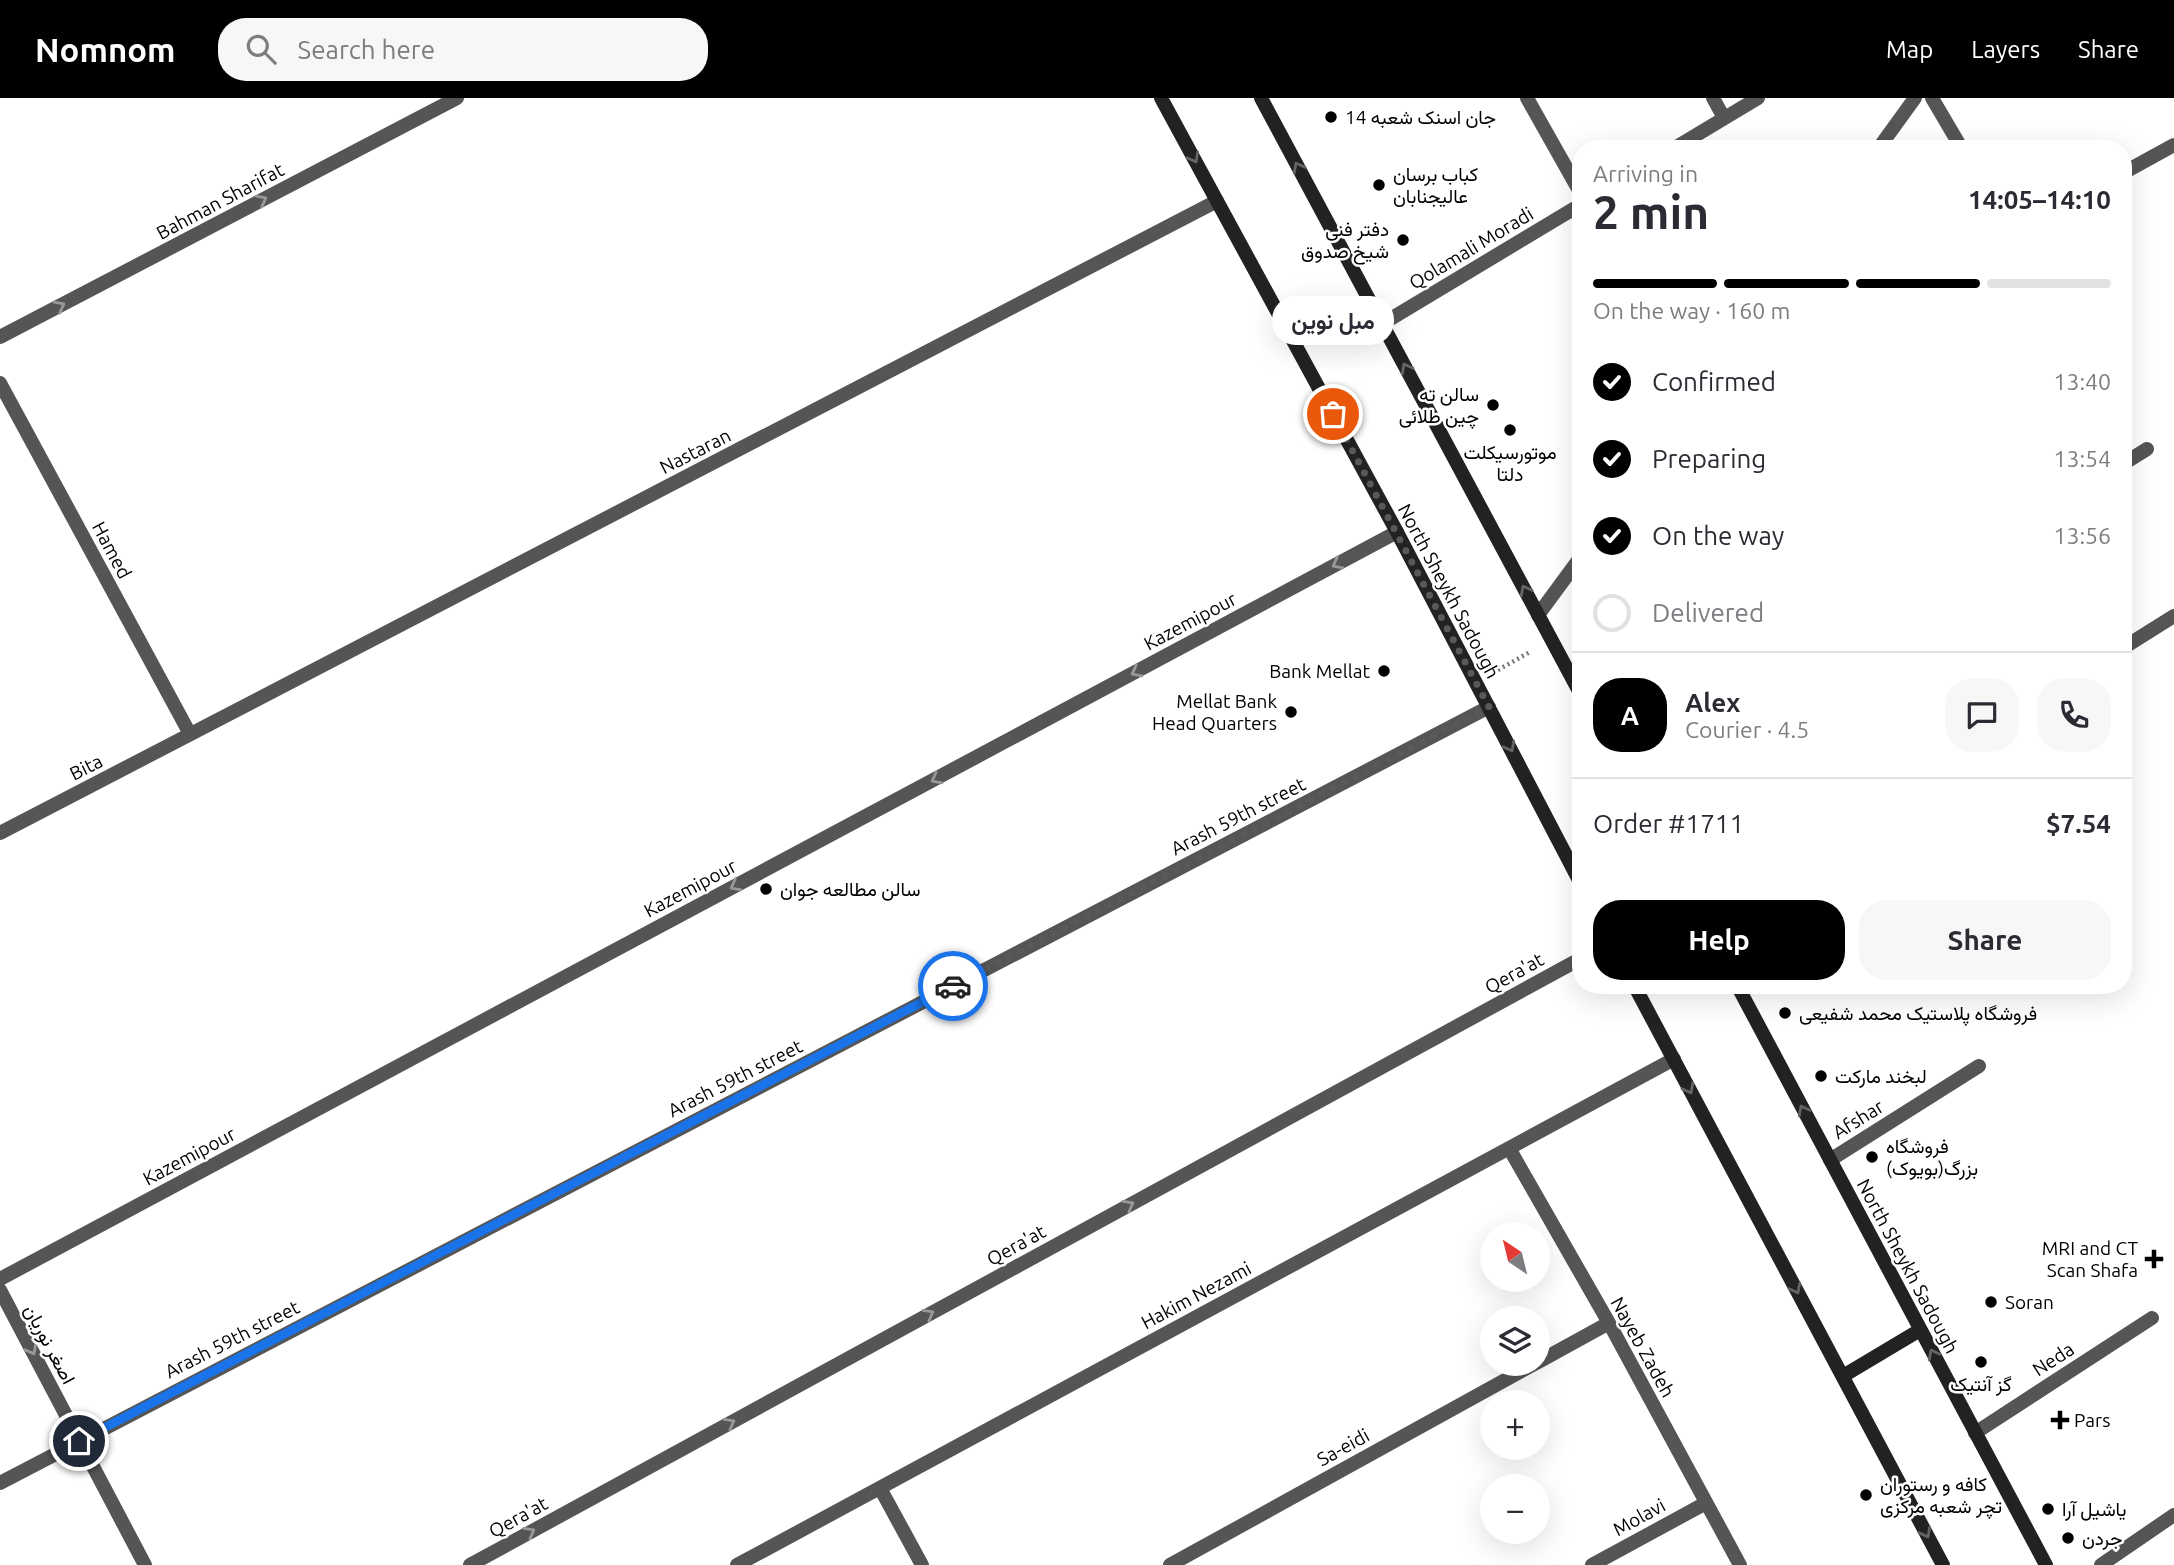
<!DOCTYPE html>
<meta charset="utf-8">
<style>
:root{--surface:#fff;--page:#f7f7f7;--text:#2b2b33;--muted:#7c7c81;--line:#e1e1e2;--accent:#000}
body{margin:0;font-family:Ubuntu,Vazirmatn,sans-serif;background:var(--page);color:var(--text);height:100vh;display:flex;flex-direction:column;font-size:26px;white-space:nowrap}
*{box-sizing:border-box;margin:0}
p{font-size:23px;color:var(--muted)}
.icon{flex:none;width:38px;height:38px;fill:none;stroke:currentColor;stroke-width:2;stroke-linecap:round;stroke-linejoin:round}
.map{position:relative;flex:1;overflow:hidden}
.drawer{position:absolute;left:1572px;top:42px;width:560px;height:854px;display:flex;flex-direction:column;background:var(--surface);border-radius:28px;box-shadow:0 7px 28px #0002}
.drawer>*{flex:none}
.needle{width:46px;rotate:325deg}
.controls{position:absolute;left:1480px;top:1124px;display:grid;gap:14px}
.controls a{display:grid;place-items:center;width:70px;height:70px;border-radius:50%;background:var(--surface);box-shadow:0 7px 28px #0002;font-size:35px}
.pin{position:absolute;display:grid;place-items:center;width:60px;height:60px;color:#fff;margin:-30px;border:4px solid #fff;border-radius:50%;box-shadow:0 2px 7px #0007}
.courier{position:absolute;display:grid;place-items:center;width:70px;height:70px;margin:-35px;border:5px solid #1a73e8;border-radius:50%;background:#fff;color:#222;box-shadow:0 2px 9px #0007}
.bubble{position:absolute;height:49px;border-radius:24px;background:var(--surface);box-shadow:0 7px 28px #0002;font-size:23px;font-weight:700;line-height:49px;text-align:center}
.head em{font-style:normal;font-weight:700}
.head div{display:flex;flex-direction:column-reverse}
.head{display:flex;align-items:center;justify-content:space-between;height:119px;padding:0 21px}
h1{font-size:46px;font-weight:700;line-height:52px}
.bar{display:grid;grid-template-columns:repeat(4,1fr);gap:10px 7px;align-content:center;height:84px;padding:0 21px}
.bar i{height:9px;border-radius:5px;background:var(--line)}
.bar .current{background:var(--accent)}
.bar p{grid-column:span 4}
.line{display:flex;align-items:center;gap:18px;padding:0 21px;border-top:2px solid var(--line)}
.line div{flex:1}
.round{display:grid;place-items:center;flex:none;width:74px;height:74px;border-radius:28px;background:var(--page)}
ol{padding:0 21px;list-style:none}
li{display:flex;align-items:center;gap:21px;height:77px}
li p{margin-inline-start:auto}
li .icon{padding:7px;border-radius:50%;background:var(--accent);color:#fff;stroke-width:4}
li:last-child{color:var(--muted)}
li i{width:38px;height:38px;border:4px solid var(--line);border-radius:50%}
.primary-button{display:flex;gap:14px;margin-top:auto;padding:14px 21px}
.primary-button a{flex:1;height:80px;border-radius:28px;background:var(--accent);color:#fff;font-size:28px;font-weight:700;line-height:80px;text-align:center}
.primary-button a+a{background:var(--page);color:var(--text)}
header{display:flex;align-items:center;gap:42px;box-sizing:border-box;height:98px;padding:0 35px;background:var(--accent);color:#fff}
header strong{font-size:33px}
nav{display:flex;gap:38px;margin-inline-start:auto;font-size:24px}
.search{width:490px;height:63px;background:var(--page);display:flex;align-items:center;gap:18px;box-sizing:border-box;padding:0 24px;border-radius:28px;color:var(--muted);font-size:26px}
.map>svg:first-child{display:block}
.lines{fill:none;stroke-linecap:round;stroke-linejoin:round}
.path{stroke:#777;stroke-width:4.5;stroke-dasharray:2 3.5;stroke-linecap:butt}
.street{stroke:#555;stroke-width:14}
.secondary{stroke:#222;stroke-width:14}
.oneway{stroke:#646464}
.oneway2{stroke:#999}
.done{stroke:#595959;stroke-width:7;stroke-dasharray:0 12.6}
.route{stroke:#1a73e8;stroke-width:9}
.poi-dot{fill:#000;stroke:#fff;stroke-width:2.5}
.labels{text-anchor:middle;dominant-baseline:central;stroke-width:5;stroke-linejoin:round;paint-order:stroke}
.poi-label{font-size:19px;fill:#000;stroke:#fff;text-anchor:start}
.street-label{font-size:19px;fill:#000;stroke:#fff}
</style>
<header>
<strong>Nomnom</strong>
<div class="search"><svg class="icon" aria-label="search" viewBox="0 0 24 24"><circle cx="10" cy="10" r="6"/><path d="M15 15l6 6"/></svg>Search here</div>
<nav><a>Map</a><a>Layers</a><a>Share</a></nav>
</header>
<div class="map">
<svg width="2174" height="1467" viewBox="0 0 2174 1467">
<rect width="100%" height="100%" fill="#fff"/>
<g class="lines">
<!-- path -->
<path class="path" d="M 1498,572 L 1530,554"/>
<!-- street -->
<path class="street" d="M 1527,0 L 1580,94
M 1713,0 L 1724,20
M 1932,0 L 1962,51
M 1673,51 L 1758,0
M 1878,51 L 1915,0
M 2123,75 L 2174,47
M 1382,226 L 1580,107
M 0,239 L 457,0
M 0,285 L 190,636
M 2123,366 L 2147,351
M 1538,517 L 1580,460
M 2123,550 L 2174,518
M 0,735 L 1217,103
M 1509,1050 L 1609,1225 L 1740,1467
M 1830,1062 L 1979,968
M 0,1181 L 1397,434
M 0,1192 L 145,1467
M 1538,1264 L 1609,1225
M 1975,1335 L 2152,1220
M 0,1385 L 1489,609
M 880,1390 L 922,1467
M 470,1467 L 1580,861
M 737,1467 L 1674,961
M 1170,1467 L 1536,1265
M 1592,1467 L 1706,1405
M 2101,1467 L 2174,1417"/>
<!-- secondary -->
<path class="secondary" d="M 1161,0 L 1397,434 L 1580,784
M 1261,0 L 1580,595
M 1634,887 L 1943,1467
M 1737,887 L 2046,1467
M 1843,1278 L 1920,1232"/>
</g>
<!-- one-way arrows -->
<defs><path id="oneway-chevron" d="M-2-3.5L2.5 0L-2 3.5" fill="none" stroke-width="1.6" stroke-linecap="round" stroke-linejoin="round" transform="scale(1.75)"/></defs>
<g class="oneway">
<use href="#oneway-chevron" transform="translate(1194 60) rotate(62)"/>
<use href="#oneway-chevron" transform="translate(1298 69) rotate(-118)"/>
<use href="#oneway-chevron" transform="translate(1406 270) rotate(-118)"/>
<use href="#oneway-chevron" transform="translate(1525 492) rotate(-118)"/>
<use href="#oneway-chevron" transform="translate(1510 649) rotate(62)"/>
<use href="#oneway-chevron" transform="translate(1689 991) rotate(62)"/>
<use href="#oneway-chevron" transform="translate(1803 1012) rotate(-118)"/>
<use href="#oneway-chevron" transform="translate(1796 1191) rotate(62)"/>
<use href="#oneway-chevron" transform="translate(1933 1256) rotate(-118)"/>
<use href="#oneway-chevron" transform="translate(1926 1435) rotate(62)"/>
</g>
<g class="oneway2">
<use href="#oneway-chevron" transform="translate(262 102) rotate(-28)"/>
<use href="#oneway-chevron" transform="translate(60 208) rotate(-28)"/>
<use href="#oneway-chevron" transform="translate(1337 466) rotate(152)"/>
<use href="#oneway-chevron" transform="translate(1136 574) rotate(152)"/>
<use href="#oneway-chevron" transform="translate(936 681) rotate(152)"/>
<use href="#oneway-chevron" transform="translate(735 788) rotate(152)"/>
<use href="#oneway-chevron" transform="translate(1129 1107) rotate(-29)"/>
<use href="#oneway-chevron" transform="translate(929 1216) rotate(-29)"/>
<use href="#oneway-chevron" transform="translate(32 1252) rotate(62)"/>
<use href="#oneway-chevron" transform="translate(730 1325) rotate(-29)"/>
<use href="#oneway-chevron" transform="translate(530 1434) rotate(-29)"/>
</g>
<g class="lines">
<!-- done -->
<path class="done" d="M 953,888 L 1489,609 L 1333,316"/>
<!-- route -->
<path class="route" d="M 79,1343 L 953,888"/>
</g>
<!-- markers -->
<g class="poi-dot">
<circle cx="1331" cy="19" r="7"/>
<circle cx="1379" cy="87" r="7"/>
<circle cx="1403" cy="142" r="7"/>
<circle cx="1493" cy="307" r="7"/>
<circle cx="1510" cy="332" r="7"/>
<circle cx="1384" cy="573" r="7"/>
<circle cx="1291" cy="614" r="7"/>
<circle cx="766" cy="791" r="7"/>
<circle cx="1785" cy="915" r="7"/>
<circle cx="1821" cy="978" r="7"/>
<circle cx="1872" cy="1059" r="7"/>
<path d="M2150.5 1150.5h7v7h7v7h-7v7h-7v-7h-7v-7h7z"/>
<circle cx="1991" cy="1204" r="7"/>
<circle cx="1981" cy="1264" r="7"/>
<path d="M2056.5 1311.5h7v7h7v7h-7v7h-7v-7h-7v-7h7z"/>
<circle cx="1866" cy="1397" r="7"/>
<circle cx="2048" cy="1411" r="7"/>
<circle cx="2068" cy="1440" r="7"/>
</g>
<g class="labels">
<!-- poi labels -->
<g class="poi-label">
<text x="1345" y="19">جان اسنک شعبه 14</text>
<text x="1393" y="76">کباب برسان<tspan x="1393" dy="22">عالیجنابان</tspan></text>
<text x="1389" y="131" text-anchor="end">دفتر فنی<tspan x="1389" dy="22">شیخ صدوق</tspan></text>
<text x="1479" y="296" text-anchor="end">سالن ته<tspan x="1479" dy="22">چین طلائی</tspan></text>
<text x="1510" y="354" text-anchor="middle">موتورسیکلت<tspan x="1510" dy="22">دلتا</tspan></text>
<text x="1370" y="573" text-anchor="end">Bank Mellat</text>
<text x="1277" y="603" text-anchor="end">Mellat Bank<tspan x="1277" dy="22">Head Quarters</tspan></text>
<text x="780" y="791">سالن مطالعه جوان</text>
<text x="1799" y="915">فروشگاه پلاستیک محمد شفیعی</text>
<text x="1835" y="978">لبخند مارکت</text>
<text x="1886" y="1048">فروشگاه<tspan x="1886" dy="22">بزرگ(بویوک)</tspan></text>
<text x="2138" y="1150" text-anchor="end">MRI and CT<tspan x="2138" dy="22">Scan Shafa</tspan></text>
<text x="2005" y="1204">Soran</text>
<text x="1981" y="1286" text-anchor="middle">گز آنتیک</text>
<text x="2074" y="1322">Pars</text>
<text x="1880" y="1386">کافه و رستوران<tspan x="1880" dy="22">تچر شعبه مرکزی</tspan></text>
<text x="2062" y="1411">یاشیل آرا</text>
<text x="2082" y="1440">جردن</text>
</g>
<!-- street labels -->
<g class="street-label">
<text transform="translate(220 103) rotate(-28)">Bahman Sharifat</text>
<text transform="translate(1471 150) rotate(-31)">Qolamali Moradi</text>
<text transform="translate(695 353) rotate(-27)">Nastaran</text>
<text transform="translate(112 452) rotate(62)">Hamed</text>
<text transform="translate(1449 493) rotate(62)">North Sheykh Sadough</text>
<text transform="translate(1190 523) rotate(-28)">Kazemipour</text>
<text transform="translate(86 669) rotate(-27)">Bita</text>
<text transform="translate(1238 718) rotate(-27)">Arash 59th street</text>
<text transform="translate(690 790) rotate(-28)">Kazemipour</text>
<text transform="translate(1514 875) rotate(-29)">Qera'at</text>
<text transform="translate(735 980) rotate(-27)">Arash 59th street</text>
<text transform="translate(1858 1021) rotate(-32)">Afshar</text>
<text transform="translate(189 1058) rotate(-28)">Kazemipour</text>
<text transform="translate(1016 1147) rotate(-29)">Qera'at</text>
<text transform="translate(1908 1168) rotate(62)">North Sheykh Sadough</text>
<text transform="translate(1196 1197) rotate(-28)">Hakim Nezami</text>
<text transform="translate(232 1241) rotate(-27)">Arash 59th street</text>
<text transform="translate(50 1246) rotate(62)">اصغر نوریان</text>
<text transform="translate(1643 1249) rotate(61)">Nayeb Zadeh</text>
<text transform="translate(2053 1261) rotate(-33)">Neda</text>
<text transform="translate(1343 1349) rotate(-29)">Sa-eidi</text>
<text transform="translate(518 1419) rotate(-29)">Qera'at</text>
<text transform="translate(1639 1419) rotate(-29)">Molavi</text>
</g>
</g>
</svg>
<div class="controls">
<a><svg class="needle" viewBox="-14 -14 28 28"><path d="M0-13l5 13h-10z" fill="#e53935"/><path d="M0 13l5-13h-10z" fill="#7c7c81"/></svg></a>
<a><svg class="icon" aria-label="layers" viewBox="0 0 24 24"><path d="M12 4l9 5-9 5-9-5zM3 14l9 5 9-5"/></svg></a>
<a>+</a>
<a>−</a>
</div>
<div class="pin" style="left:1333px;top:316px;background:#ea580c"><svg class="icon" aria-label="bag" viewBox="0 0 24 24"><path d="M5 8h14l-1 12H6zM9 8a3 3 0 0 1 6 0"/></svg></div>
<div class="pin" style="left:79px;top:1343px;background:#1f2937"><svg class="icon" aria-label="home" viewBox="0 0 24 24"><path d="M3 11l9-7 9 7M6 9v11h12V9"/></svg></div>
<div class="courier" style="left:953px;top:888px"><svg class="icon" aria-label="car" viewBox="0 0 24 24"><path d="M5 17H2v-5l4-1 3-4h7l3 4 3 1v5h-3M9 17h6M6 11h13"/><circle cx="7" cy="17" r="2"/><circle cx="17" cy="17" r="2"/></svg></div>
<div class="bubble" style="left:1272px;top:198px;width:122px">مبل نوین</div>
<section class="drawer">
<div class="head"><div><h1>2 min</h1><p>Arriving in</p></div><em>14:05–14:10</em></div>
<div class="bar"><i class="current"></i><i class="current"></i><i class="current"></i><i></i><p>On the way · 160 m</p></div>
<ol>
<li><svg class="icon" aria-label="check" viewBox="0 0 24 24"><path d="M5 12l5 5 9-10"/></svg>Confirmed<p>13:40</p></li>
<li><svg class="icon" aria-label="check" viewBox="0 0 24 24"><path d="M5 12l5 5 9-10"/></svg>Preparing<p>13:54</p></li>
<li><svg class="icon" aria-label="check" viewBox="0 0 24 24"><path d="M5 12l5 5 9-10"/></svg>On the way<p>13:56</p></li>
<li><i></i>Delivered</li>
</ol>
<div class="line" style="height:126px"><b class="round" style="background:var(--accent);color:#fff">A</b><div><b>Alex</b><p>Courier · 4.5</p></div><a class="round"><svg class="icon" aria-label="chat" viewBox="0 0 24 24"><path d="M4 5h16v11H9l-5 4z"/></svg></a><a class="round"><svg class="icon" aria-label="phone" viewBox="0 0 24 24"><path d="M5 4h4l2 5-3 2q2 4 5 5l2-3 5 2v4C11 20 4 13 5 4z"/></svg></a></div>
<div class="line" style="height:91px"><div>Order #1711</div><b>$7.54</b></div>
<div class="primary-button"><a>Help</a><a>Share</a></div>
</section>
</div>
